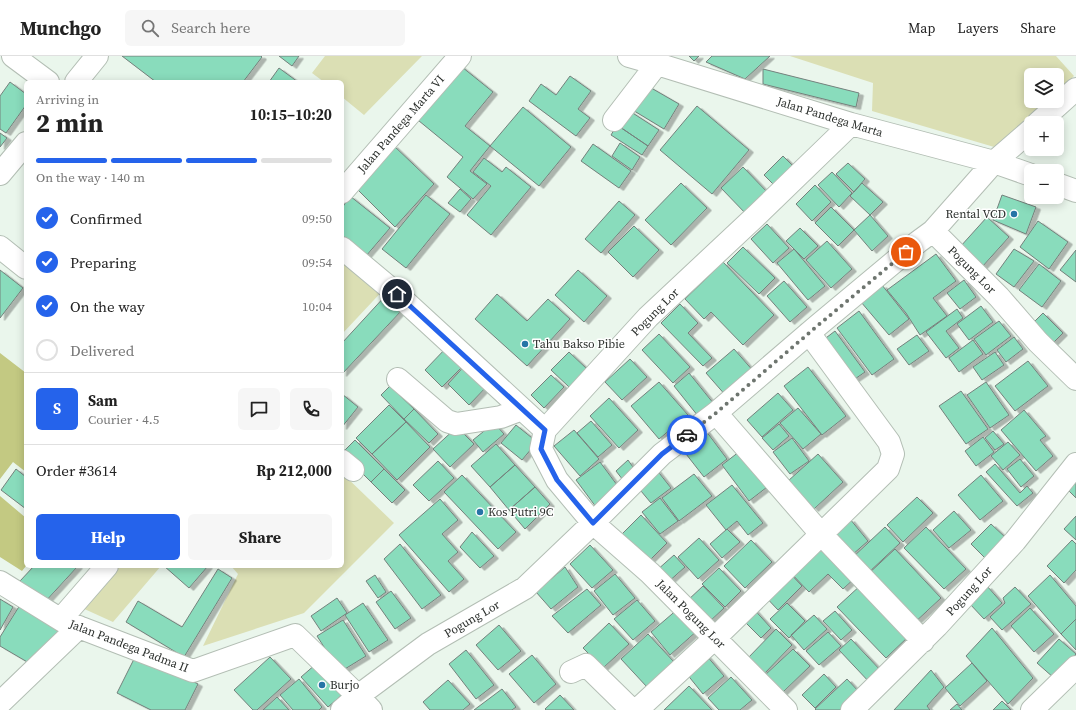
<!DOCTYPE html>
<meta charset="utf-8">
<style>
:root{--surface:#fff;--page:#f6f6f6;--text:#222;--muted:#767676;--line:#e0e0e0;--accent:#2563eb}
body{margin:0;font-family:"Source Serif 4",serif;background:var(--page);color:var(--text);height:100vh;display:flex;flex-direction:column;font-size:15px;white-space:nowrap}
*{box-sizing:border-box;margin:0}
p{font-size:13px;color:var(--muted)}
.icon{flex:none;width:22px;height:22px;fill:none;stroke:currentColor;stroke-width:2;stroke-linecap:round;stroke-linejoin:round}
.map{position:relative;flex:1;overflow:hidden}
.panel{position:absolute;left:24px;top:24px;width:320px;height:488px;display:flex;flex-direction:column;background:var(--surface);border-radius:6px;box-shadow:0 2px 10px #0003}
.panel>*{flex:none}
.fabs{position:absolute;left:1024px;top:12px;display:grid;gap:8px}
.fabs a{display:grid;place-items:center;width:40px;height:40px;border-radius:6px;background:var(--surface);box-shadow:0 2px 10px #0003;font-size:20px}
.pin{position:absolute;display:grid;place-items:center;width:34px;height:34px;color:#fff;margin:-17px;border:2px solid #fff;border-radius:50%;box-shadow:0 1px 4px #0007}
.courier{position:absolute;display:grid;place-items:center;width:40px;height:40px;margin:-20px;border:3px solid #2563eb;border-radius:50%;background:#fff;color:#222;box-shadow:0 1px 5px #0007}
.headline em{font-style:normal;font-weight:700}
.headline div{display:flex;flex-direction:column-reverse}
.headline{display:flex;align-items:center;justify-content:space-between;height:68px;padding:0 12px}
h1{font-size:26px;font-weight:700;line-height:30px}
.bar{display:grid;grid-template-columns:repeat(4,1fr);gap:6px 4px;align-content:center;height:48px;padding:0 12px}
.bar i{height:5px;border-radius:3px;background:var(--line)}
.bar .current{background:var(--accent)}
.bar p{grid-column:span 4}
.line{display:flex;align-items:center;gap:10px;padding:0 12px;border-top:1px solid var(--line)}
.line div{flex:1}
.round{display:grid;place-items:center;flex:none;width:42px;height:42px;border-radius:6px;background:var(--page)}
ol{padding:0 12px;list-style:none}
li{display:flex;align-items:center;gap:12px;height:44px}
li p{margin-inline-start:auto}
li .icon{padding:4px;border-radius:50%;background:var(--accent);color:#fff;stroke-width:4}
li:last-child{color:var(--muted)}
li i{width:22px;height:22px;border:2px solid var(--line);border-radius:50%}
.cta{display:flex;gap:8px;margin-top:auto;padding:8px 12px}
.cta a{flex:1;height:46px;border-radius:6px;background:var(--accent);color:#fff;font-size:16px;font-weight:700;line-height:46px;text-align:center}
.cta a+a{background:var(--page);color:var(--text)}
header{display:flex;align-items:center;gap:24px;box-sizing:border-box;height:56px;padding:0 20px;background:var(--surface);border-bottom:1px solid var(--line)}
header strong{font-size:19px}
nav{display:flex;gap:22px;margin-inline-start:auto;font-size:14px}
.search{width:280px;height:36px;background:var(--page);display:flex;align-items:center;gap:10px;box-sizing:border-box;padding:0 14px;border-radius:6px;color:var(--muted);font-size:15px}
.map>svg:first-child{display:block}
.green{fill:#dbdfb4}
.forest{fill:#c3c982}
.building{fill:#89dcbc;stroke:#74817c;filter:url(#shadow)}
.lines{fill:none;stroke-linecap:round;stroke-linejoin:round}
.minor-casing{stroke:#b3beb4;stroke-width:24}
.minor{stroke:#fff;stroke-width:22}
.done{stroke:#6e756f;stroke-width:4;stroke-dasharray:0 7.2}
.route{stroke:#2563eb;stroke-width:5}
.poi-dot{fill:#2674a6;stroke:#fff;stroke-width:1.5}
.labels{text-anchor:middle;dominant-baseline:central;stroke-width:3;stroke-linejoin:round;paint-order:stroke}
.street-label{font-size:12px;fill:#2b2f2c;stroke:#fff}
.poi-label{font-size:12px;fill:#2b2f2c;stroke:#fff;text-anchor:start}
</style>
<header>
<strong>Munchgo</strong>
<div class="search"><svg class="icon" aria-label="search" viewBox="0 0 24 24"><circle cx="10" cy="10" r="6"/><path d="M15 15l6 6"/></svg>Search here</div>
<nav><a>Map</a><a>Layers</a><a>Share</a></nav>
</header>
<div class="map">
<svg width="1076" height="654" viewBox="0 0 1076 654">
<defs>
<filter id="shadow"><feDropShadow dx="4.5" dy="2.5" stdDeviation="0" flood-color="#0004"/></filter>
</defs>
<rect width="100%" height="100%" fill="#eaf6ec"/>
<!-- green -->
<path class="green" d="M 325,0 L 422,0 L 364,59 L 342,41 L 342,26 L 324,26 L 312,17 Z
M 790,0 L 1056,0 L 1074,20 L 1057,37 L 1057,19 L 1031,19 L 1031,45 L 1049,45 L 1001,93 L 872,55 L 873,27 Z
M 342,200 L 388,229 L 342,278 Z
M 342,417 L 394,467 L 304,557 L 203,590 L 238,518 L 231,510 L 342,510 Z
M 114,510 L 161,510 L 113,566 L 80,551 Z"/>
<!-- forest -->
<path class="forest" d="M 0,297 L 26,317 L 26,416 L 13,406 L 0,423 Z
M 0,440 L 26,462 L 26,510 L 22,515 L 0,501 Z"/>
<!-- building -->
<path class="building" d="M 122,0 L 261,0 L 262,1 L 243,26 L 156,26 Z
M 279,0 L 299,0 L 292,10 Z
M 689,0 L 699,0 L 694,5 Z
M 712,0 L 770,0 L 745,23 L 706,6 Z
M 457,7 L 493,36 L 465,70 L 490,90 L 470,115 L 487,128 L 473,143 L 447,121 L 463,101 L 413,60 Z
M 279,12 L 298,26 L 269,26 Z
M 763,13 L 859,37 L 856,51 L 763,28 Z
M 570,20 L 591,35 L 578,53 L 590,62 L 576,80 L 529,45 L 541,28 L 556,39 Z
M 10,26 L 26,38 L 26,49 L 6,77 L 0,73 L 0,40 Z
M 646,29 L 679,48 L 664,73 L 631,53 Z
M 697,50 L 749,94 L 712,138 L 660,94 Z
M 523,51 L 571,91 L 539,130 L 490,90 Z
M 628,54 L 659,74 L 648,90 L 617,69 Z
M 617,69 L 648,90 L 642,99 L 611,79 Z
M 0,77 L 7,82 L 0,91 Z
M 620,87 L 640,101 L 632,114 L 612,100 Z
M 593,88 L 631,115 L 619,132 L 581,105 Z
M 393,89 L 434,128 L 395,171 L 354,130 Z
M 783,100 L 794,111 L 775,130 L 764,119 Z
M 484,102 L 502,116 L 506,111 L 531,131 L 491,179 L 467,159 L 491,130 L 473,116 Z
M 848,107 L 865,123 L 854,136 L 836,118 Z
M 743,111 L 770,139 L 748,160 L 721,132 Z
M 832,116 L 852,137 L 839,151 L 818,129 Z
M 681,127 L 707,152 L 671,189 L 645,164 Z
M 862,127 L 883,146 L 870,159 L 850,140 Z
M 815,129 L 831,146 L 812,165 L 796,148 Z
M 460,133 L 471,143 L 460,156 L 448,147 Z
M 426,139 L 450,158 L 406,212 L 382,193 Z
M 1002,139 L 1036,151 L 1026,178 L 993,164 Z
M 350,140 L 390,172 L 366,200 L 342,179 L 342,152 Z
M 619,145 L 635,159 L 601,197 L 585,183 Z
M 831,151 L 854,174 L 838,190 L 815,167 Z
M 870,159 L 888,180 L 872,195 L 854,174 Z
M 987,161 L 1009,181 L 982,211 L 960,191 Z
M 1038,165 L 1068,186 L 1049,213 L 1020,191 Z
M 767,168 L 789,192 L 773,207 L 751,183 Z
M 634,170 L 659,194 L 633,221 L 608,196 Z
M 800,172 L 818,190 L 804,203 L 786,185 Z
M 827,185 L 852,213 L 831,232 L 806,204 Z
M 743,191 L 775,222 L 759,238 L 727,207 Z
M 794,193 L 825,230 L 808,244 L 777,207 Z
M 1014,193 L 1034,205 L 1014,231 L 996,218 Z
M 1076,194 L 1076,226 L 1060,214 Z
M 936,198 L 956,225 L 933,242 L 947,260 L 920,279 L 906,257 L 887,234 Z
M 723,206 L 774,259 L 743,289 L 711,256 L 704,263 L 685,243 Z
M 1039,208 L 1061,225 L 1042,251 L 1019,234 Z
M 0,214 L 23,232 L 0,262 Z
M 578,214 L 607,240 L 584,266 L 555,239 Z
M 964,224 L 976,241 L 960,253 L 947,237 Z
M 784,225 L 807,251 L 790,266 L 767,240 Z
M 882,229 L 909,263 L 889,279 L 861,246 Z
M 387,238 L 403,253 L 342,318 L 342,287 Z
M 497,238 L 527,265 L 548,243 L 570,263 L 527,310 L 475,263 Z
M 680,248 L 698,267 L 688,277 L 712,302 L 703,310 L 661,267 Z
M 981,250 L 993,266 L 969,284 L 957,268 Z
M 957,253 L 963,262 L 946,275 L 959,292 L 946,302 L 926,276 Z
M 859,255 L 894,303 L 872,319 L 837,272 Z
M 1043,257 L 1063,277 L 1048,292 L 1028,272 Z
M 999,265 L 1011,280 L 986,299 L 974,283 Z
M 835,275 L 865,316 L 849,327 L 818,288 Z
M 659,278 L 690,311 L 673,327 L 642,294 Z
M 917,279 L 929,295 L 909,309 L 897,293 Z
M 1014,281 L 1023,293 L 1006,306 L 997,294 Z
M 973,284 L 983,298 L 959,316 L 949,302 Z
M 448,290 L 466,307 L 442,331 L 425,314 Z
M 734,293 L 755,317 L 727,341 L 706,317 Z
M 569,296 L 587,313 L 569,331 L 551,314 Z
M 995,296 L 1004,309 L 982,324 L 973,311 Z
M 630,303 L 647,321 L 622,344 L 605,326 Z
M 1028,305 L 1048,330 L 1015,355 L 995,330 Z
M 468,306 L 490,327 L 469,349 L 448,328 Z
M 808,311 L 846,360 L 822,379 L 784,330 Z
M 689,317 L 718,353 L 702,365 L 674,330 Z
M 551,319 L 564,331 L 544,352 L 531,339 Z
M 659,326 L 688,359 L 659,383 L 631,350 Z
M 986,326 L 1009,359 L 990,372 L 967,339 Z
M 390,330 L 414,353 L 404,363 L 381,339 Z
M 961,335 L 988,373 L 966,388 L 939,350 Z
M 778,337 L 793,354 L 762,381 L 747,364 Z
M 342,338 L 358,351 L 342,371 Z
M 609,342 L 638,374 L 619,392 L 590,360 Z
M 389,349 L 406,366 L 372,398 L 356,382 Z
M 798,352 L 821,378 L 803,393 L 780,367 Z
M 414,353 L 438,378 L 429,387 L 404,363 Z
M 1024,354 L 1046,380 L 1040,384 L 1053,400 L 1036,415 L 1001,374 Z
M 591,365 L 612,389 L 598,401 L 577,377 Z
M 406,366 L 430,391 L 397,424 L 372,398 Z
M 494,367 L 504,378 L 483,396 L 473,384 Z
M 779,368 L 789,380 L 773,394 L 762,382 Z
M 516,369 L 537,386 L 522,404 L 501,387 Z
M 457,371 L 474,388 L 450,411 L 433,393 Z
M 703,371 L 727,403 L 704,421 L 679,389 Z
M 574,374 L 599,403 L 580,420 L 554,390 Z
M 993,375 L 1004,388 L 995,394 L 985,382 Z
M 983,381 L 994,396 L 976,410 L 965,395 Z
M 792,382 L 809,405 L 790,418 L 773,396 Z
M 355,384 L 384,413 L 371,426 L 342,397 Z
M 1008,386 L 1020,399 L 1003,414 L 991,400 Z
M 496,388 L 515,409 L 490,431 L 471,410 Z
M 744,392 L 771,428 L 749,445 L 722,409 Z
M 818,398 L 843,426 L 814,453 L 788,425 Z
M 1020,403 L 1034,420 L 1021,431 L 1007,413 Z
M 628,404 L 635,414 L 623,424 L 616,415 Z
M 438,405 L 454,422 L 429,445 L 413,429 Z
M 600,406 L 620,433 L 596,451 L 576,424 Z
M 995,408 L 1020,437 L 1027,430 L 1033,437 L 1017,450 L 986,416 Z
M 515,409 L 535,431 L 509,454 L 490,431 Z
M 16,413 L 26,421 L 26,453 L 1,434 Z
M 384,413 L 405,434 L 392,447 L 371,426 Z
M 656,413 L 671,432 L 651,447 L 636,429 Z
M 1076,415 L 1076,442 L 1063,429 Z
M 694,418 L 712,440 L 679,465 L 662,442 Z
M 462,419 L 516,476 L 498,493 L 444,436 Z
M 981,419 L 1003,445 L 980,464 L 958,439 Z
M 732,429 L 763,467 L 748,479 L 737,465 L 726,474 L 706,449 Z
M 535,431 L 550,448 L 525,473 L 509,454 Z
M 917,441 L 933,457 L 903,486 L 887,469 Z
M 660,442 L 678,465 L 660,478 L 642,456 Z
M 440,443 L 458,464 L 442,478 L 458,496 L 448,505 L 464,523 L 449,536 L 399,479 Z
M 954,455 L 971,474 L 949,492 L 933,474 Z
M 641,459 L 667,487 L 648,506 L 621,479 Z
M 1076,460 L 1076,484 L 1064,473 Z
M 850,463 L 868,485 L 852,499 L 834,477 Z
M 991,468 L 1006,482 L 986,503 L 971,488 Z
M 885,471 L 900,487 L 867,518 L 852,502 Z
M 926,471 L 966,513 L 944,533 L 904,492 Z
M 727,473 L 740,486 L 722,502 L 710,488 Z
M 472,476 L 494,500 L 480,512 L 460,491 Z
M 699,482 L 719,504 L 698,523 L 678,501 Z
M 820,483 L 856,521 L 843,533 L 828,518 L 809,536 L 788,514 Z
M 751,484 L 772,506 L 745,532 L 724,510 Z
M 1072,484 L 1076,488 L 1076,514 L 1064,527 L 1047,510 Z
M 400,488 L 441,539 L 422,553 L 384,503 Z
M 590,489 L 613,514 L 592,532 L 570,508 Z
M 895,493 L 941,542 L 912,569 L 866,520 Z
M 674,499 L 685,511 L 667,527 L 656,515 Z
M 34,510 L 78,510 L 44,547 L 20,525 Z
M 164,510 L 208,510 L 189,532 Z
M 565,511 L 578,531 L 551,553 L 536,536 Z
M 719,512 L 741,535 L 725,551 L 702,528 Z
M 218,513 L 232,522 L 184,601 L 126,566 L 138,545 L 182,571 Z
M 786,513 L 802,530 L 778,554 L 762,537 Z
M 615,518 L 635,542 L 613,559 L 594,535 Z
M 375,519 L 386,536 L 378,542 L 366,525 Z
M 1050,519 L 1076,550 L 1076,563 L 1061,578 L 1028,540 Z
M 862,528 L 910,579 L 886,602 L 837,551 Z
M 703,530 L 724,552 L 708,567 L 687,545 Z
M 987,530 L 1002,547 L 984,563 L 969,547 Z
M 1015,531 L 1031,548 L 1002,574 L 990,561 L 1005,547 L 1003,542 Z
M 587,533 L 601,549 L 568,577 L 552,560 Z
M 391,535 L 411,562 L 395,573 L 376,546 Z
M 337,542 L 347,557 L 321,575 L 311,560 Z
M 0,543 L 13,551 L 0,574 Z
M 637,544 L 655,565 L 633,584 L 614,563 Z
M 363,547 L 388,584 L 369,596 L 345,559 Z
M 787,547 L 805,565 L 789,582 L 770,563 Z
M 20,549 L 61,574 L 29,607 L 0,590 L 0,581 Z
M 751,550 L 771,572 L 761,582 L 740,561 Z
M 679,552 L 698,574 L 670,599 L 651,576 Z
M 1030,552 L 1054,578 L 1034,596 L 1011,570 Z
M 835,555 L 852,574 L 841,584 L 823,565 Z
M 814,559 L 827,573 L 804,594 L 791,579 Z
M 1076,563 L 1076,594 L 1061,578 Z
M 343,564 L 366,600 L 340,616 L 317,580 Z
M 609,567 L 629,588 L 603,612 L 583,592 Z
M 499,569 L 521,595 L 498,614 L 476,589 Z
M 992,572 L 1033,622 L 1008,648 L 966,600 Z
M 776,573 L 792,589 L 763,619 L 747,603 Z
M 828,576 L 841,590 L 819,609 L 806,595 Z
M 648,578 L 674,606 L 647,631 L 621,603 Z
M 851,583 L 883,617 L 871,628 L 839,594 Z
M 1059,583 L 1076,598 L 1054,622 L 1037,607 Z
M 793,593 L 810,610 L 781,638 L 764,620 Z
M 466,594 L 494,629 L 476,643 L 449,608 Z
M 137,597 L 198,628 L 185,654 L 151,654 L 117,637 Z
M 532,599 L 556,628 L 534,647 L 509,618 Z
M 706,599 L 724,620 L 703,638 L 686,617 Z
M 270,601 L 291,623 L 257,654 L 253,654 L 234,634 Z
M 972,607 L 987,625 L 960,650 L 945,632 Z
M 316,608 L 343,638 L 328,651 L 301,621 Z
M 931,614 L 944,631 L 927,650 L 930,654 L 894,654 Z
M 824,618 L 836,631 L 815,652 L 802,639 Z
M 731,621 L 752,644 L 740,654 L 719,654 L 708,642 Z
M 299,623 L 322,651 L 319,654 L 293,654 L 280,639 Z
M 847,623 L 860,637 L 841,654 L 816,654 L 815,653 Z
M 448,624 L 470,648 L 463,654 L 430,654 L 423,646 Z
M 689,630 L 712,654 L 664,654 Z
M 502,633 L 516,651 L 512,654 L 474,654 Z
M 560,639 L 574,654 L 546,654 L 545,653 Z
M 277,641 L 289,654 L 263,654 Z
M 1002,645 L 1011,654 L 993,654 Z
M 957,648 L 962,654 L 950,654 Z"/>
<g class="lines">
<defs>
<path id="minor" d="M 13,0 L 48,26
M 629,0 L 657,8 L 851,68 L 994,106 L 1031,119
M 76,26 L 97,0
M 614,64 L 657,8
M 1038,67 L 1076,33
M 0,118 L 26,87
M 1057,128 L 1076,135
M 342,136 L 460,0
M 933,175 L 999,241 L 1038,286 L 1076,323
M 0,191 L 26,212
M 342,192 L 397,238 L 545,374
M 398,323 L 447,365 L 456,368 L 501,361 L 522,353
M 716,357 L 821,478 L 923,585
M 342,405 L 353,414
M 0,526 L 63,565 L 193,615 L 295,579 L 358,640 L 371,654
M 61,563 L 107,510
M 571,616 L 586,609 L 631,653 L 638,653 L 715,582 L 888,413 L 893,398 L 889,386 L 809,277
M 0,647 L 79,571
M 342,654 L 358,640 L 428,588 L 525,532 L 593,467 L 662,398 L 716,357 L 816,271 L 918,186 L 933,175 L 994,106 L 1031,74
M 786,654 L 650,517 L 593,467 L 557,424 L 541,393 L 545,374 L 648,261 L 758,158 L 851,68
M 852,654 L 937,570 L 1015,485 L 1076,408
M 1032,654 L 1076,611"/>
</defs>
<!-- minor casing -->
<use href="#minor" class="minor-casing"/>
<!-- minor -->
<use href="#minor" class="minor"/>
</g>
<g class="lines">
<!-- done -->
<path class="done" d="M 687,379 L 716,357 L 816,271 L 906,196"/>
<!-- route -->
<path class="route" d="M 397,238 L 545,374 L 541,393 L 557,424 L 593,467 L 662,398 L 687,379"/>
</g>
<!-- markers -->
<g class="poi-dot">
<circle cx="1014" cy="158" r="4"/>
<circle cx="525" cy="288" r="4"/>
<circle cx="480" cy="456" r="4"/>
<circle cx="322" cy="629" r="4"/>
</g>
<g class="labels">
<!-- street labels -->
<g class="street-label">
<text transform="translate(830 61) rotate(17)">Jalan Pandega Marta</text>
<text transform="translate(401 68) rotate(-49)">Jalan Pandega Marta VI</text>
<text transform="translate(972 214) rotate(45)">Pogung Lor</text>
<text transform="translate(655 256) rotate(-45)">Pogung Lor</text>
<text transform="translate(969 535) rotate(-48)">Pogung Lor</text>
<text transform="translate(691 558) rotate(45)">Jalan Pogung Lor</text>
<text transform="translate(472 563) rotate(-30)">Pogung Lor</text>
<text transform="translate(129 590) rotate(21)">Jalan Pandega Padma II</text>
</g>
<!-- poi labels -->
<g class="poi-label">
<text x="1006" y="158" text-anchor="end">Rental VCD</text>
<text x="533" y="288">Tahu Bakso Pibie</text>
<text x="488" y="456">Kos Putri 9C</text>
<text x="330" y="629">Burjo</text>
</g>
</g>
</svg>
<div class="fabs">
<a><svg class="icon" aria-label="layers" viewBox="0 0 24 24"><path d="M12 4l9 5-9 5-9-5zM3 14l9 5 9-5"/></svg></a>
<a>+</a>
<a>−</a>
</div>
<div class="pin" style="left:906px;top:196px;background:#ea580c"><svg class="icon" aria-label="bag" viewBox="0 0 24 24"><path d="M5 8h14l-1 12H6zM9 8a3 3 0 0 1 6 0"/></svg></div>
<div class="pin" style="left:397px;top:238px;background:#1f2937"><svg class="icon" aria-label="home" viewBox="0 0 24 24"><path d="M3 11l9-7 9 7M6 9v11h12V9"/></svg></div>
<div class="courier" style="left:687px;top:379px"><svg class="icon" aria-label="car" viewBox="0 0 24 24"><path d="M5 17H2v-5l4-1 3-4h7l3 4 3 1v5h-3M9 17h6M6 11h13"/><circle cx="7" cy="17" r="2"/><circle cx="17" cy="17" r="2"/></svg></div>
<section class="panel">
<div class="headline"><div><h1>2 min</h1><p>Arriving in</p></div><em>10:15–10:20</em></div>
<div class="bar"><i class="current"></i><i class="current"></i><i class="current"></i><i></i><p>On the way · 140 m</p></div>
<ol>
<li><svg class="icon" aria-label="check" viewBox="0 0 24 24"><path d="M5 12l5 5 9-10"/></svg>Confirmed<p>09:50</p></li>
<li><svg class="icon" aria-label="check" viewBox="0 0 24 24"><path d="M5 12l5 5 9-10"/></svg>Preparing<p>09:54</p></li>
<li><svg class="icon" aria-label="check" viewBox="0 0 24 24"><path d="M5 12l5 5 9-10"/></svg>On the way<p>10:04</p></li>
<li><i></i>Delivered</li>
</ol>
<div class="line" style="height:72px"><b class="round" style="background:var(--accent);color:#fff">S</b><div><b>Sam</b><p>Courier · 4.5</p></div><a class="round"><svg class="icon" aria-label="chat" viewBox="0 0 24 24"><path d="M4 5h16v11H9l-5 4z"/></svg></a><a class="round"><svg class="icon" aria-label="phone" viewBox="0 0 24 24"><path d="M5 4h4l2 5-3 2q2 4 5 5l2-3 5 2v4C11 20 4 13 5 4z"/></svg></a></div>
<div class="line" style="height:52px"><div>Order #3614</div><b>Rp 212,000</b></div>
<div class="cta"><a>Help</a><a>Share</a></div>
</section>
</div>
